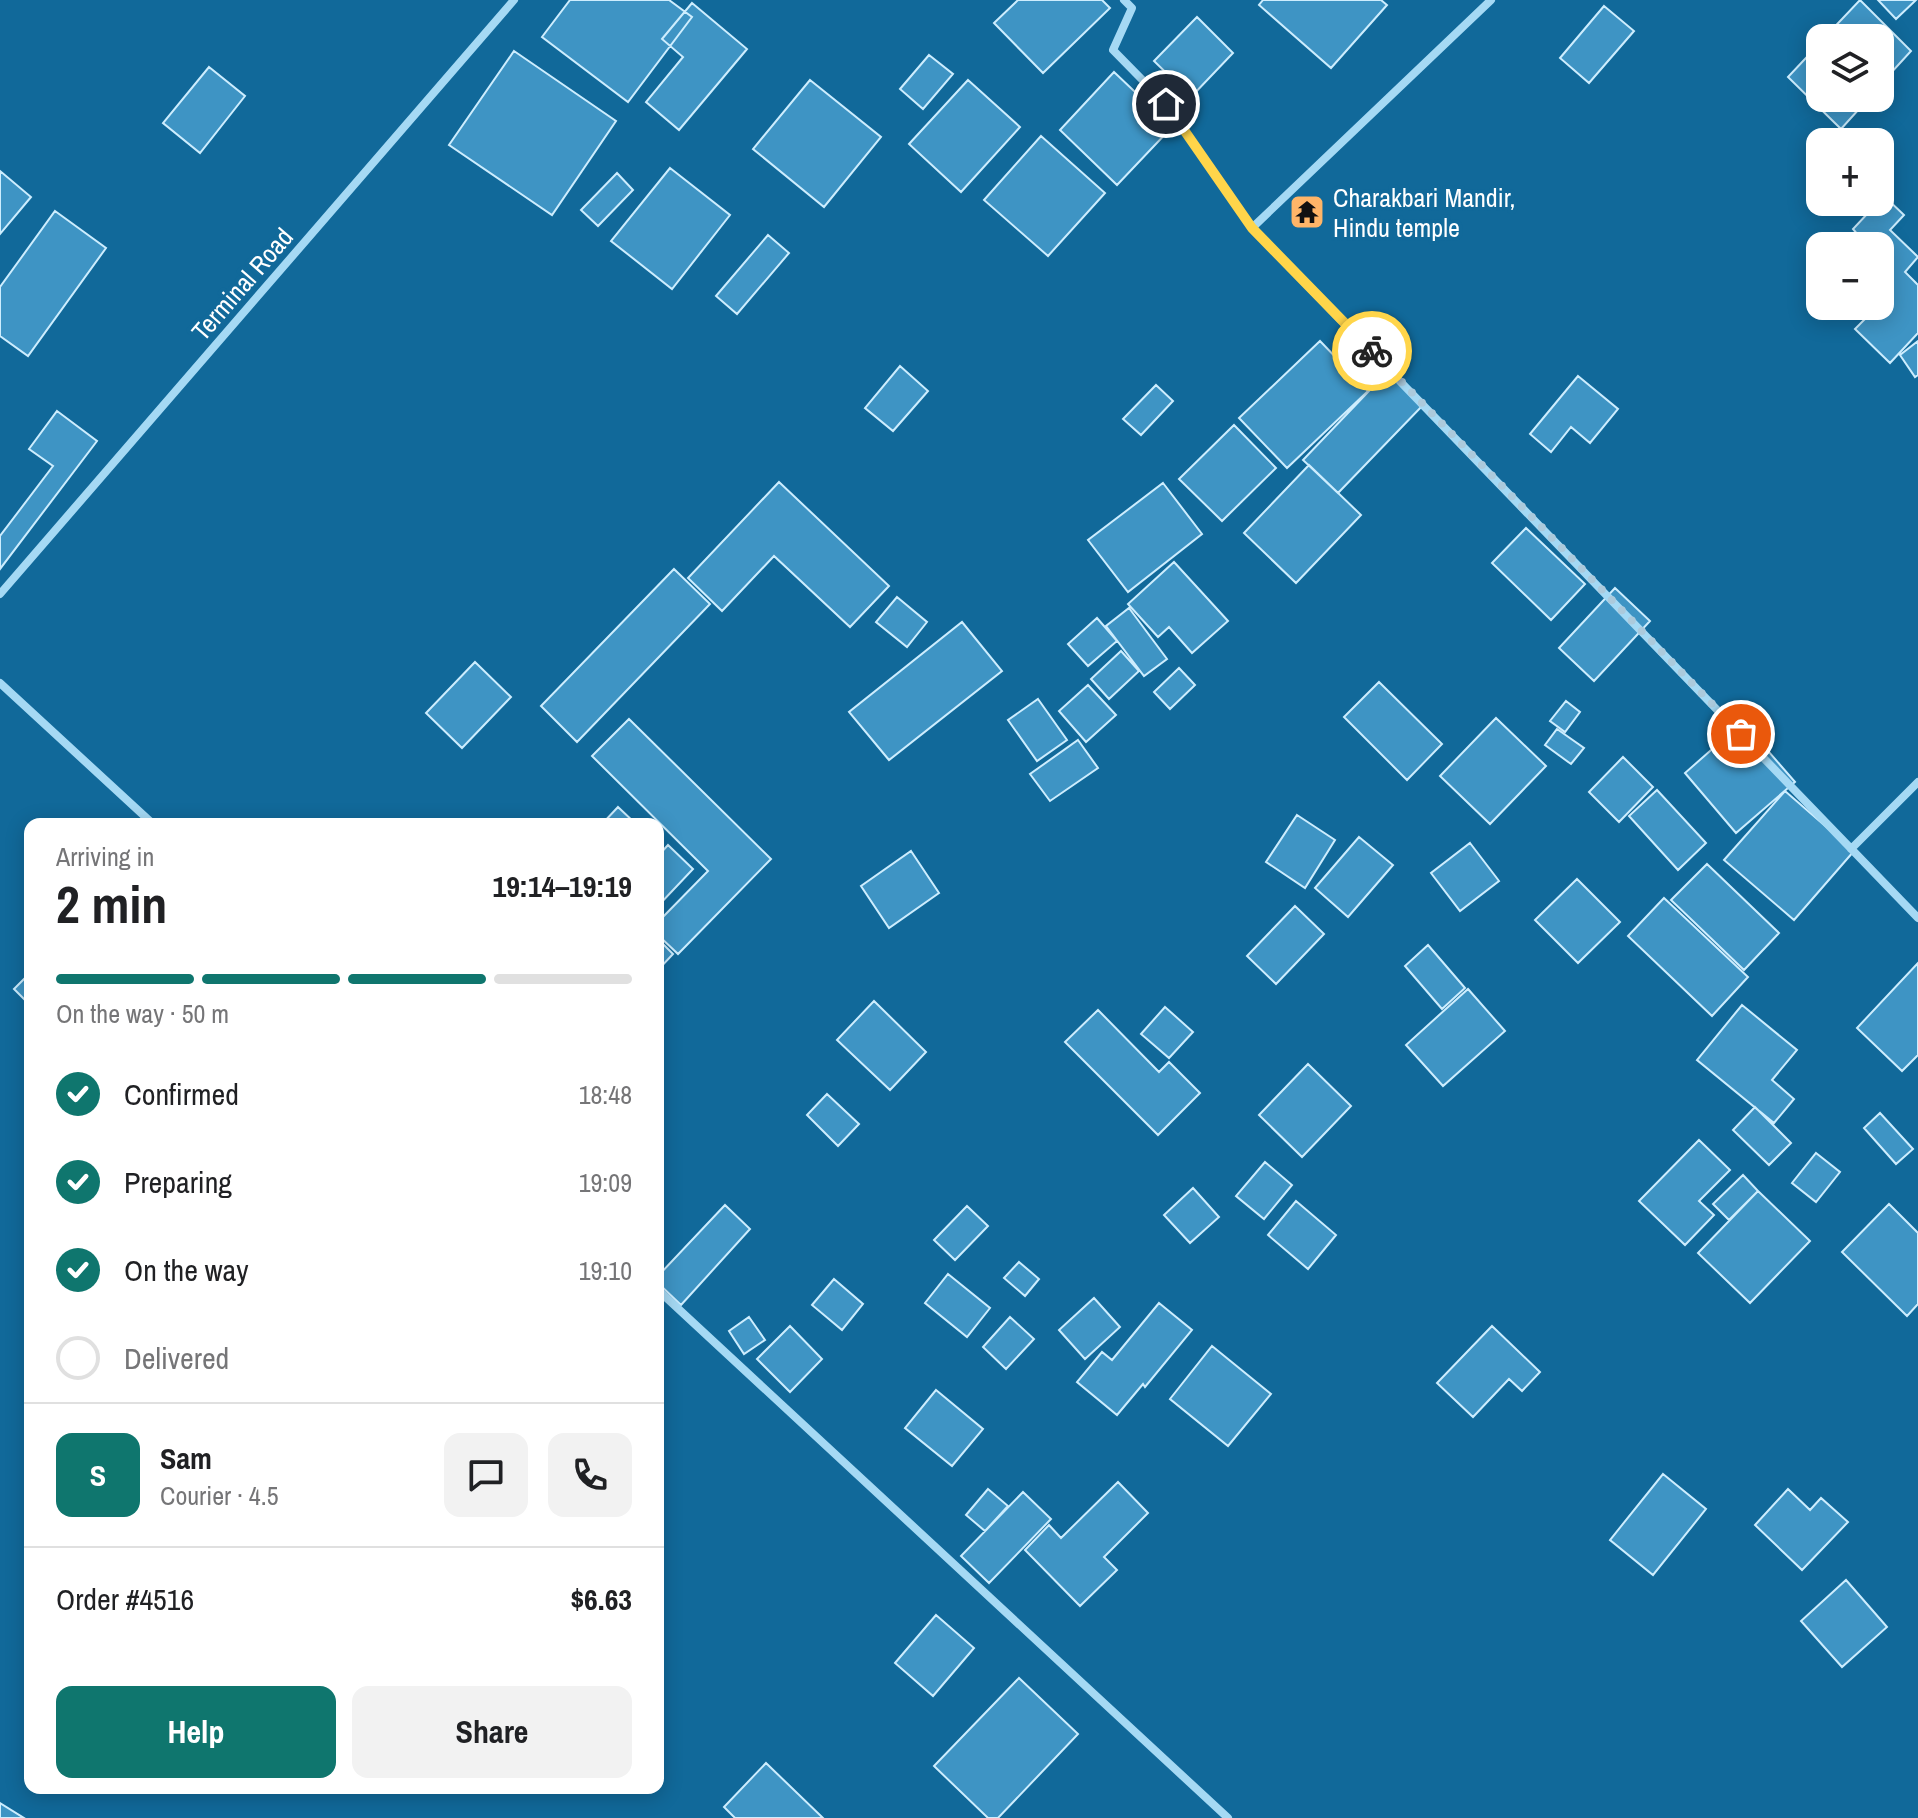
<!DOCTYPE html>
<meta charset="utf-8">
<style>
:root{--surface:#fff;--page:#f2f2f2;--text:#202124;--muted:#757577;--line:#e0e0e0;--accent:#0f766e}
body{margin:0;font-family:"Archivo Narrow",sans-serif;background:var(--page);color:var(--text);height:100vh;display:flex;flex-direction:column;font-size:30px;white-space:nowrap}
*{box-sizing:border-box;margin:0}
p{font-size:26px;color:var(--muted)}
.icon{flex:none;width:44px;height:44px;fill:none;stroke:currentColor;stroke-width:2;stroke-linecap:round;stroke-linejoin:round}
.map{position:relative;flex:1;overflow:hidden}
.sheet{position:absolute;left:24px;top:818px;width:640px;height:976px;display:flex;flex-direction:column;background:var(--surface);border-radius:16px;box-shadow:0 4px 20px #0003}
.sheet>*{flex:none}
.controls{position:absolute;left:1806px;top:24px;display:grid;gap:16px}
.controls a{display:grid;place-items:center;width:88px;height:88px;border-radius:16px;background:var(--surface);box-shadow:0 4px 20px #0003;font-size:40px}
.pin{position:absolute;display:grid;place-items:center;width:68px;height:68px;color:#fff;margin:-34px;border:4px solid #fff;border-radius:50%;box-shadow:0 2px 8px #0007}
.courier{position:absolute;display:grid;place-items:center;width:80px;height:80px;margin:-40px;border:6px solid #ffd54a;border-radius:50%;background:#fff;color:#222;box-shadow:0 2px 10px #0007}
.overview em{font-style:normal;font-weight:700}
.overview div{display:flex;flex-direction:column-reverse}
.overview{display:flex;align-items:center;justify-content:space-between;height:136px;padding:0 32px}
h1{font-size:52px;font-weight:700;line-height:60px}
.bar{display:grid;grid-template-columns:repeat(4,1fr);gap:12px 8px;align-content:center;height:96px;padding:0 32px}
.bar i{height:10px;border-radius:6px;background:var(--line)}
.bar .selected{background:var(--accent)}
.bar p{grid-column:span 4}
.line{display:flex;align-items:center;gap:20px;padding:0 32px;border-top:2px solid var(--line)}
.line div{flex:1}
.round{display:grid;place-items:center;flex:none;width:84px;height:84px;border-radius:16px;background:var(--page)}
ol{padding:0 32px;list-style:none}
li{display:flex;align-items:center;gap:24px;height:88px}
li p{margin-inline-start:auto}
li .icon{padding:8px;border-radius:50%;background:var(--accent);color:#fff;stroke-width:4}
li:last-child{color:var(--muted)}
li i{width:44px;height:44px;border:4px solid var(--line);border-radius:50%}
.action{display:flex;gap:16px;margin-top:auto;padding:16px 32px}
.action a{flex:1;height:92px;border-radius:16px;background:var(--accent);color:#fff;font-size:32px;font-weight:700;line-height:92px;text-align:center}
.action a+a{background:var(--page);color:var(--text)}
.map>svg:first-child{display:block}
.building{fill:#3e94c4;stroke:#cdedfe;stroke-width:2}
.lines{fill:none;stroke-linecap:round;stroke-linejoin:round}
.street{stroke:#a5d9f4;stroke-width:8}
.done{stroke:#accadc;stroke-width:8;stroke-dasharray:0 14.4}
.route{stroke:#ffd54a;stroke-width:10}
.labels{text-anchor:middle;dominant-baseline:central;stroke-width:8;stroke-linejoin:round;paint-order:stroke}
.poi-label{font-size:26px;fill:#fff;stroke:#11699a;text-anchor:start}
.street-label{font-size:26px;fill:#fff;stroke:#11699a}
</style>
<div class="map">
<svg width="1918" height="1818" viewBox="0 0 1918 1818">
<rect width="100%" height="100%" fill="#11699a"/>
<!-- building -->
<path class="building" d="M 570,0 L 669,0 L 692,17 L 628,102 L 542,37 Z
M 1018,0 L 1102,0 L 1110,8 L 1043,73 L 994,23 Z
M 1263,0 L 1381,0 L 1387,5 L 1331,68 L 1259,5 Z
M 1860,0 L 1911,51 L 1880,85 L 1880,38 L 1824,38 Z
M 1878,0 L 1916,0 L 1896,19 Z
M 692,3 L 747,49 L 679,130 L 646,102 L 683,57 L 662,39 Z
M 1604,6 L 1634,31 L 1589,83 L 1560,58 Z
M 1197,17 L 1233,53 L 1191,97 L 1154,61 Z
M 1820,43 L 1820,98 L 1869,98 L 1841,129 L 1788,77 Z
M 514,51 L 616,121 L 552,215 L 449,145 Z
M 929,55 L 953,74 L 923,109 L 900,89 Z
M 209,67 L 245,96 L 200,153 L 163,123 Z
M 1114,72 L 1172,127 L 1117,185 L 1060,130 Z
M 810,80 L 881,137 L 824,207 L 753,149 Z
M 968,80 L 1020,127 L 961,192 L 909,144 Z
M 1041,136 L 1105,193 L 1048,256 L 984,200 Z
M 670,168 L 730,215 L 672,289 L 611,241 Z
M 0,171 L 31,197 L 0,234 Z
M 617,173 L 633,190 L 598,226 L 581,210 Z
M 1884,196 L 1904,215 L 1890,230 L 1918,257 L 1905,272 L 1918,285 L 1918,333 L 1890,363 L 1855,329 L 1875,309 L 1872,306 L 1880,306 L 1880,246 L 1867,246 L 1853,229 Z
M 55,211 L 106,248 L 28,356 L 0,336 L 0,287 Z
M 768,235 L 789,253 L 737,314 L 716,296 Z
M 1320,341 L 1368,391 L 1287,468 L 1239,418 Z
M 1918,341 L 1918,375 L 1915,377 L 1900,355 Z
M 900,366 L 928,391 L 893,431 L 865,408 Z
M 1389,370 L 1425,403 L 1338,493 L 1303,460 Z
M 1578,376 L 1618,409 L 1590,443 L 1571,427 L 1551,452 L 1530,434 Z
M 1156,385 L 1173,401 L 1141,435 L 1123,419 Z
M 57,411 L 97,441 L 0,569 L 0,536 L 53,466 L 29,449 Z
M 1234,425 L 1276,468 L 1222,521 L 1179,479 Z
M 1309,465 L 1361,515 L 1296,583 L 1244,533 Z
M 779,482 L 889,586 L 850,627 L 774,556 L 722,611 L 688,578 Z
M 1163,483 L 1202,534 L 1128,592 L 1088,540 Z
M 1526,528 L 1585,584 L 1551,620 L 1492,563 Z
M 1174,562 L 1228,621 L 1192,653 L 1169,627 L 1158,637 L 1128,604 Z
M 674,569 L 710,604 L 577,742 L 541,706 Z
M 1615,588 L 1650,621 L 1594,681 L 1559,648 Z
M 897,597 L 927,622 L 907,647 L 876,622 Z
M 1129,608 L 1167,659 L 1144,676 L 1106,626 Z
M 1097,618 L 1117,641 L 1088,666 L 1068,644 Z
M 962,622 L 1002,671 L 889,760 L 849,712 Z
M 1121,651 L 1139,671 L 1109,699 L 1091,679 Z
M 475,662 L 511,697 L 462,748 L 426,713 Z
M 1179,668 L 1195,685 L 1170,709 L 1154,692 Z
M 1379,682 L 1442,744 L 1407,780 L 1344,717 Z
M 1088,685 L 1116,715 L 1086,742 L 1059,711 Z
M 1038,699 L 1067,740 L 1037,761 L 1008,720 Z
M 1566,701 L 1580,712 L 1565,732 L 1550,721 Z
M 1496,718 L 1546,766 L 1490,824 L 1440,776 Z
M 629,719 L 771,859 L 678,954 L 658,935 L 658,922 L 708,871 L 592,756 Z
M 1743,722 L 1795,782 L 1736,833 L 1685,773 Z
M 1557,729 L 1584,748 L 1571,764 L 1545,745 Z
M 1078,740 L 1098,768 L 1050,801 L 1030,774 Z
M 1623,757 L 1653,787 L 1619,822 L 1589,792 Z
M 1657,790 L 1706,843 L 1678,870 L 1629,816 Z
M 1785,791 L 1854,851 L 1794,920 L 1724,860 Z
M 618,807 L 636,824 L 602,824 Z
M 1297,815 L 1335,840 L 1305,888 L 1266,862 Z
M 1359,837 L 1393,865 L 1348,917 L 1315,888 Z
M 1470,843 L 1499,881 L 1460,911 L 1431,873 Z
M 668,845 L 693,869 L 658,906 L 658,856 Z
M 911,851 L 939,893 L 889,928 L 861,886 Z
M 1707,864 L 1779,933 L 1744,970 L 1671,900 Z
M 1577,879 L 1620,922 L 1578,963 L 1535,920 Z
M 1664,898 L 1748,977 L 1712,1016 L 1628,936 Z
M 1295,906 L 1324,934 L 1276,984 L 1247,956 Z
M 658,939 L 673,954 L 658,970 Z
M 1428,945 L 1465,988 L 1442,1009 L 1405,966 Z
M 1918,963 L 1918,1055 L 1902,1071 L 1857,1028 Z
M 30,973 L 30,1005 L 14,989 Z
M 1468,989 L 1505,1031 L 1443,1086 L 1406,1045 Z
M 874,1001 L 926,1052 L 890,1090 L 837,1040 Z
M 1742,1005 L 1797,1050 L 1772,1080 L 1794,1099 L 1774,1123 L 1697,1060 Z
M 1165,1007 L 1193,1032 L 1169,1058 L 1141,1034 Z
M 1098,1010 L 1159,1072 L 1169,1062 L 1200,1093 L 1158,1135 L 1065,1042 Z
M 1308,1064 L 1351,1106 L 1302,1157 L 1259,1115 Z
M 827,1094 L 859,1124 L 838,1146 L 807,1115 Z
M 1755,1107 L 1791,1143 L 1769,1165 L 1733,1130 Z
M 1880,1113 L 1913,1149 L 1896,1164 L 1864,1128 Z
M 1699,1140 L 1730,1170 L 1699,1201 L 1714,1215 L 1685,1245 L 1639,1201 Z
M 1816,1153 L 1840,1172 L 1816,1202 L 1792,1183 Z
M 1265,1162 L 1292,1185 L 1264,1219 L 1236,1196 Z
M 1743,1175 L 1758,1191 L 1729,1220 L 1713,1204 Z
M 1193,1188 L 1219,1217 L 1190,1243 L 1164,1215 Z
M 1758,1191 L 1810,1241 L 1750,1303 L 1698,1253 Z
M 1296,1201 L 1336,1235 L 1308,1269 L 1268,1235 Z
M 1889,1204 L 1918,1233 L 1918,1304 L 1907,1316 L 1842,1252 Z
M 725,1205 L 750,1229 L 681,1305 L 658,1283 L 658,1276 Z
M 967,1206 L 988,1226 L 955,1260 L 934,1240 Z
M 1019,1262 L 1039,1279 L 1025,1296 L 1004,1278 Z
M 948,1274 L 990,1308 L 967,1337 L 925,1303 Z
M 834,1279 L 863,1304 L 842,1330 L 812,1305 Z
M 1094,1298 L 1120,1327 L 1085,1359 L 1059,1330 Z
M 1159,1303 L 1192,1330 L 1145,1387 L 1143,1384 L 1117,1415 L 1077,1382 L 1102,1352 L 1112,1360 Z
M 749,1317 L 765,1340 L 744,1354 L 729,1331 Z
M 1010,1317 L 1034,1339 L 1006,1369 L 983,1347 Z
M 790,1326 L 822,1359 L 790,1392 L 757,1359 Z
M 1492,1326 L 1540,1372 L 1522,1391 L 1509,1379 L 1473,1417 L 1437,1383 Z
M 1212,1346 L 1271,1394 L 1228,1446 L 1170,1399 Z
M 936,1390 L 983,1429 L 952,1466 L 905,1428 Z
M 1663,1474 L 1706,1509 L 1653,1575 L 1610,1540 Z
M 1118,1482 L 1148,1513 L 1104,1557 L 1117,1570 L 1080,1606 L 1025,1550 L 1049,1525 L 1061,1538 Z
M 988,1489 L 1008,1506 L 985,1531 L 966,1515 Z
M 1788,1489 L 1810,1510 L 1821,1498 L 1848,1522 L 1802,1570 L 1755,1525 Z
M 1023,1492 L 1051,1519 L 989,1583 L 961,1556 Z
M 1846,1580 L 1887,1627 L 1842,1667 L 1801,1621 Z
M 936,1615 L 974,1648 L 933,1696 L 895,1663 Z
M 1019,1678 L 1078,1734 L 998,1818 L 988,1818 L 934,1766 Z
M 766,1763 L 823,1818 L 735,1818 L 724,1807 Z
M 0,1803 L 24,1818 L 0,1818 Z"/>
<g class="lines">
<!-- street -->
<path class="street" d="M 1124,0 L 1132,8 L 1113,50 L 1166,104 L 1252,228 L 1918,918
M 1252,228 L 1491,0
M 0,594 L 514,0
M 0,683 L 153,824
M 1851,849 L 1918,782
M 658,1290 L 1228,1818"/>
</g>
<g class="lines">
<!-- done -->
<path class="done" d="M 1372,351 L 1741,734"/>
<!-- route -->
<path class="route" d="M 1166,104 L 1252,228 L 1372,351"/>
</g>
<!-- icons -->
<defs>
<symbol id="temple-square" viewBox="-11 -11 22 22"><rect x="-9" y="-9" width="18" height="18" rx="4" fill="#ffb568" stroke="#11699a"/><path d="M0-6L5-2H3V0L6.5 2.5H4V6H1.5V3h-3V6H-4V2.5H-6.5L-3 0V-2H-5Z" fill="#111"/></symbol>
</defs>
<g fill-rule="evenodd">
<use href="#temple-square" x="1287" y="192" width="40" height="40"/>
</g>
<g class="labels">
<!-- poi labels -->
<g class="poi-label">
<text x="1333" y="197">Charakbari Mandir,<tspan x="1333" dy="30">Hindu temple</tspan></text>
</g>
<!-- street labels -->
<g class="street-label">
<text transform="translate(242 284) rotate(-49)">Terminal Road</text>
</g>
</g>
</svg>
<div class="controls">
<a><svg class="icon" aria-label="layers" viewBox="0 0 24 24"><path d="M12 4l9 5-9 5-9-5zM3 14l9 5 9-5"/></svg></a>
<a>+</a>
<a>−</a>
</div>
<div class="pin" style="left:1741px;top:734px;background:#ea580c"><svg class="icon" aria-label="bag" viewBox="0 0 24 24"><path d="M5 8h14l-1 12H6zM9 8a3 3 0 0 1 6 0"/></svg></div>
<div class="pin" style="left:1166px;top:104px;background:#1f2937"><svg class="icon" aria-label="home" viewBox="0 0 24 24"><path d="M3 11l9-7 9 7M6 9v11h12V9"/></svg></div>
<div class="courier" style="left:1372px;top:351px"><svg class="icon" aria-label="bike" viewBox="0 0 24 24"><circle cx="6" cy="16" r="4"/><circle cx="18" cy="16" r="4"/><path d="M6 16l4-8h5l3 8M10 8l3 8H6M13 5h3"/></svg></div>
<section class="sheet">
<div class="overview"><div><h1>2 min</h1><p>Arriving in</p></div><em>19:14–19:19</em></div>
<div class="bar"><i class="selected"></i><i class="selected"></i><i class="selected"></i><i></i><p>On the way · 50 m</p></div>
<ol>
<li><svg class="icon" aria-label="check" viewBox="0 0 24 24"><path d="M5 12l5 5 9-10"/></svg>Confirmed<p>18:48</p></li>
<li><svg class="icon" aria-label="check" viewBox="0 0 24 24"><path d="M5 12l5 5 9-10"/></svg>Preparing<p>19:09</p></li>
<li><svg class="icon" aria-label="check" viewBox="0 0 24 24"><path d="M5 12l5 5 9-10"/></svg>On the way<p>19:10</p></li>
<li><i></i>Delivered</li>
</ol>
<div class="line" style="height:144px"><b class="round" style="background:var(--accent);color:#fff">S</b><div><b>Sam</b><p>Courier · 4.5</p></div><a class="round"><svg class="icon" aria-label="chat" viewBox="0 0 24 24"><path d="M4 5h16v11H9l-5 4z"/></svg></a><a class="round"><svg class="icon" aria-label="phone" viewBox="0 0 24 24"><path d="M5 4h4l2 5-3 2q2 4 5 5l2-3 5 2v4C11 20 4 13 5 4z"/></svg></a></div>
<div class="line" style="height:104px"><div>Order #4516</div><b>$6.63</b></div>
<div class="action"><a>Help</a><a>Share</a></div>
</section>
</div>
